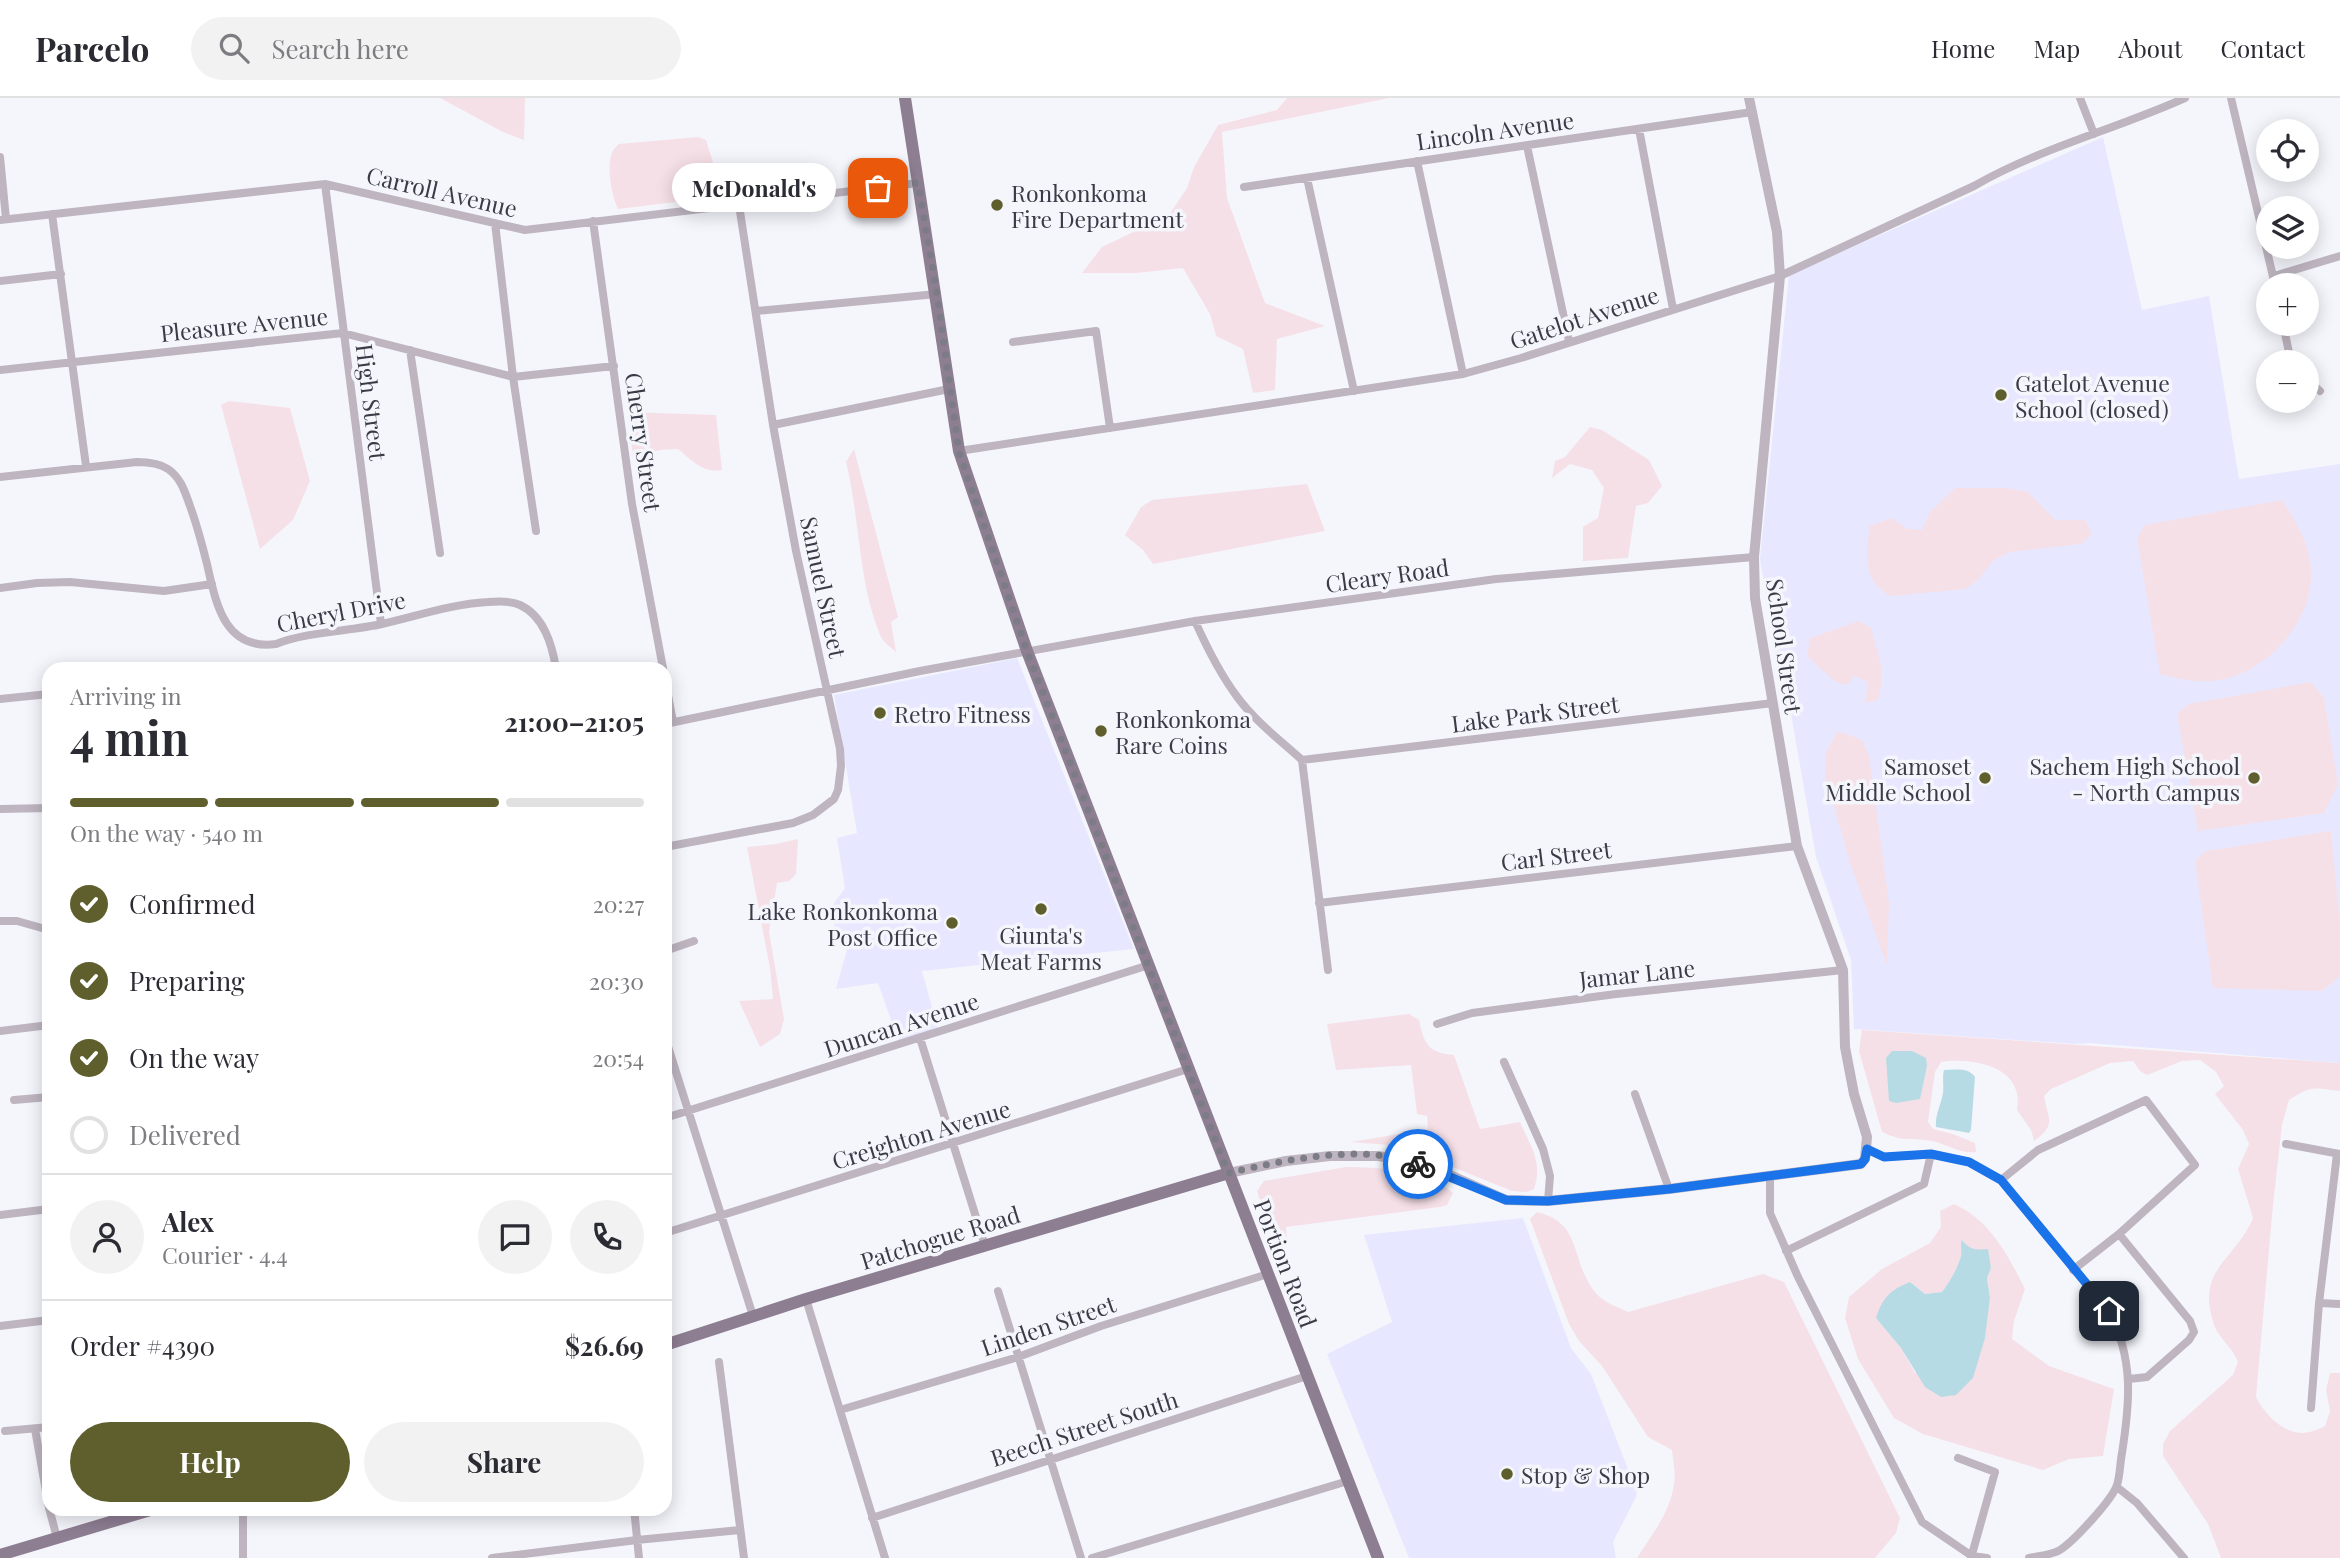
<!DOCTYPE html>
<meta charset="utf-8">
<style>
:root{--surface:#fff;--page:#f2f2f3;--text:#2b2b33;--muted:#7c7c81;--line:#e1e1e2;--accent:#5e5f2c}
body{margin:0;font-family:"Playfair Display",serif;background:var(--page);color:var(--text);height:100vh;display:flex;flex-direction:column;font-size:26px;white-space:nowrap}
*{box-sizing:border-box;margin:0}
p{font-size:23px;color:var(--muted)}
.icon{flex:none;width:38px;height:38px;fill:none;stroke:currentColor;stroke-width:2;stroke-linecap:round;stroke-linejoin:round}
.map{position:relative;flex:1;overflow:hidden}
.drawer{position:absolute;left:42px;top:564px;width:630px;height:854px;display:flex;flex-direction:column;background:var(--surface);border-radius:21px;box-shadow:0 4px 18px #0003}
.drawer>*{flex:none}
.tools{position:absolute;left:2256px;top:21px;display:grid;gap:14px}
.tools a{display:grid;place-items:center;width:63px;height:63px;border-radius:50%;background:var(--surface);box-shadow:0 4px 18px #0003;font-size:35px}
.pin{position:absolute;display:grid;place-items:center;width:60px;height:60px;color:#fff;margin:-30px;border-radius:14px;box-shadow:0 4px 10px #0006}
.courier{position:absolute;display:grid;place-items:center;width:70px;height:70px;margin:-35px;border:5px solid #1a73e8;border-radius:50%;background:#fff;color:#222;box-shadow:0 2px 9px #0007}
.bubble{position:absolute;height:49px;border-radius:24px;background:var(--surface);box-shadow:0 4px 18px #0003;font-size:23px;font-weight:700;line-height:49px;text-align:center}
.summary em{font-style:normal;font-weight:700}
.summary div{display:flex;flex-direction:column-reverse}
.summary{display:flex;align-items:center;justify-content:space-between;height:119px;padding:0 28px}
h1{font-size:46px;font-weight:700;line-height:52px}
.bar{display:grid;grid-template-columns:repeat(4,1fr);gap:10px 7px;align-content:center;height:84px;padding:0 28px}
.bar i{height:9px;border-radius:5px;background:var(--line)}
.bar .on{background:var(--accent)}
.bar p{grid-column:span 4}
.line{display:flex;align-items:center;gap:18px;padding:0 28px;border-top:2px solid var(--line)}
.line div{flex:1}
.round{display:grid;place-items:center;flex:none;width:74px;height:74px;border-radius:37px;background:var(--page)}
ol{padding:0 28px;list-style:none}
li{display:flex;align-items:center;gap:21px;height:77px}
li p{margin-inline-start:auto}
li .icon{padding:7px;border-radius:50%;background:var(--accent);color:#fff;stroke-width:4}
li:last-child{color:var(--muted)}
li i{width:38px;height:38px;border:4px solid var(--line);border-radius:50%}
.button{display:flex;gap:14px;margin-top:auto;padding:14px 28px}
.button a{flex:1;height:80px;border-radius:42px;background:var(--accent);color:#fff;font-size:28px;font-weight:700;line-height:80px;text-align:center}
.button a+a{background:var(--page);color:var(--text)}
header{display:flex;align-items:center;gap:42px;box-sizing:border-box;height:98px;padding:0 35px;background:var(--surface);border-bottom:2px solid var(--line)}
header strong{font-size:33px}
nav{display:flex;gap:38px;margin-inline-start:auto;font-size:24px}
.search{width:490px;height:63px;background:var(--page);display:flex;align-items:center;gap:18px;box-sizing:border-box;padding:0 24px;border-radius:38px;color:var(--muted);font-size:26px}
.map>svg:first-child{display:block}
.built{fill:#e7e7ff}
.green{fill:#f6e0e7;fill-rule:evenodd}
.water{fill:#b7dbe4}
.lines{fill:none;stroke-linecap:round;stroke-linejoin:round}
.minor{stroke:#beb5c0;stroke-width:8}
.tertiary{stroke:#beb5c0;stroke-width:10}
.primary{stroke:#8e7e92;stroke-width:12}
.done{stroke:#7c7c87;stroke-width:7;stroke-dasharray:0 12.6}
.route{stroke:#1a73e8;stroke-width:9}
.poi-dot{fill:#5e5f2c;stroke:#f5f6fc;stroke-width:2.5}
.labels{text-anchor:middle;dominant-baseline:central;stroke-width:7;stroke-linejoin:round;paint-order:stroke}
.street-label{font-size:23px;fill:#3b3b48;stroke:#f5f6fc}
.poi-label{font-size:23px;fill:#3b3b48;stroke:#f5f6fc;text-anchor:start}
</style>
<header>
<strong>Parcelo</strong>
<div class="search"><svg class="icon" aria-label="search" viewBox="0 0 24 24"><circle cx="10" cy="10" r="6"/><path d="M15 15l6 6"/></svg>Search here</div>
<nav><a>Home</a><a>Map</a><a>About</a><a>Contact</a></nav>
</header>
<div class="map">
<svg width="2340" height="1460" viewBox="0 0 2340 1460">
<rect width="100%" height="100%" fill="#f5f6fc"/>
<!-- built -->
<path class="built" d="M 2103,39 L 2142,212 L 2209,198 L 2239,381 L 2340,366 L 2340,965 L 2090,945 L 2076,946 L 1854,931 L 1851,862 L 1816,759 L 1791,616 L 1770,522 L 1760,461 L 1789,177 Z
M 1017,560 L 1134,851 L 922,873 L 938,931 L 898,942 L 878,885 L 836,891 L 849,844 L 836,840 L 832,808 L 845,790 L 837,740 L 857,735 L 834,597 Z
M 1523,1120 L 1571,1250 L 1591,1276 L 1637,1394 L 1636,1399 L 1613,1444 L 1616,1460 L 1409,1460 L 1327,1256 L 1392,1224 L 1364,1137 Z"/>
<!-- green -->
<path class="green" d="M 440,0 L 525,0 L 524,42 L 503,34 Z
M 1287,0 L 1389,0 L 1222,34 L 1227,100 L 1265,205 L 1325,228 L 1277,241 L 1275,292 L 1253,295 L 1243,251 L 1216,238 L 1210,216 L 1183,170 L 1136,175 L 1082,175 L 1102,149 L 1169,117 L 1187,90 L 1194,69 L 1218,27 L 1277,12 Z
M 698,39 L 706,42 L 721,90 L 716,99 L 618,111 C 612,99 606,68 612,55 C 613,51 616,49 619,46 Z
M 229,303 L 290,310 L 310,383 L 293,422 L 260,451 L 221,307 Z
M 628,314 L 716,317 L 722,372 C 704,376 691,362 678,351 L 660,352 L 633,360 Z
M 1590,329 L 1602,332 L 1649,362 L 1662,388 L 1648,405 L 1636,408 L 1628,460 L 1583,463 L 1583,429 L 1598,420 L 1604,390 L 1592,372 L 1570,366 L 1552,380 L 1555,363 L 1565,359 Z
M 854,351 L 898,519 L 891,524 L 896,554 C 891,549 884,545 881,539 C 858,485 860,420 846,364 Z
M 1307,386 L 1325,433 L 1153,466 L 1143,452 L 1125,437 L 1141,409 L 1152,402 Z
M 1955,390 L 2008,390 L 2028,394 L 2055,422 L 2085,422 L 2092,436 L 2081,446 L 2009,454 L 1993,463 L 1978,482 L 1965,491 L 1891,498 C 1862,484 1866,455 1870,428 L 1891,420 L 1908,431 L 1922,432 L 1930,414 Z
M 2282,402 C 2296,423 2309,446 2311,471 C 2314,521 2271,570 2224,581 C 2202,586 2181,582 2160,576 L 2137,440 L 2145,427 Z
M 1859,523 L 1871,530 C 1879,560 1886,571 1878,602 L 1865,605 L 1868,584 L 1854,578 L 1847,587 L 1834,583 L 1807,558 L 1810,540 Z
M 2311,584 L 2324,600 L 2338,686 L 2324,715 L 2198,733 L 2177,616 L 2189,606 Z
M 1838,633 L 1862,642 L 1869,658 L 1889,805 L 1887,867 L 1851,768 L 1825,678 L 1826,654 Z
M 2331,733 L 2340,827 L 2340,878 L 2322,893 L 2213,890 L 2195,763 L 2206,753 Z
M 798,741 L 796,776 L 789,783 L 777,785 L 769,834 L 784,921 L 780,936 L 760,949 L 739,903 L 773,901 L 770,870 L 747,749 L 776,746 Z
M 1409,916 L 1419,922 C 1424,946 1428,955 1454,957 L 1480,1031 L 1520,1024 C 1531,1049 1543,1064 1534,1091 L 1527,1094 L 1512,1093 L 1423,1057 L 1389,1047 L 1351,1044 L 1428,1031 L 1427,1018 L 1417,1016 L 1411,967 L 1336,972 L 1327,926 Z
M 1862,932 L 2340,965 L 2340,993 C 2313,990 2312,987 2289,1002 L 2282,1027 L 2273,1107 L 2256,1299 C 2265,1317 2287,1340 2309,1334 C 2315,1333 2320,1330 2325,1328 L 2330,1313 L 2326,1292 L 2330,1275 L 2340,1275 L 2340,1460 L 2221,1460 L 2208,1426 L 2163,1358 L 2163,1346 L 2170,1333 L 2233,1277 L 2238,1264 C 2232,1249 2218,1239 2214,1227 C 2195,1171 2234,1164 2253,1120 L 2238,1071 L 2249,1046 L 2243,1032 L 2215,996 L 2224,988 L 2216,974 L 2200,962 L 2182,963 L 2147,977 L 2140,973 L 2133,963 L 2110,965 L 2051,991 L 2044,998 C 2048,1021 2057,1027 2034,1043 L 2031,1032 L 2017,1012 C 2025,969 1974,959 1941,964 L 1935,974 L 1928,1024 L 1933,1031 L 1953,1036 L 1975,1045 L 1976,1054 C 1960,1056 1947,1046 1932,1043 C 1911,1039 1905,1045 1882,1034 L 1859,953 Z
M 1346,1069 C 1378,1069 1429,1072 1453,1095 L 1447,1107 L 1440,1109 L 1286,1129 L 1287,1144 L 1275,1147 L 1257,1093 L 1264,1083 Z
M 1954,1106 C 1990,1122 2008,1157 2025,1191 L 2014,1223 L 2012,1241 L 2049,1268 L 2114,1291 L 2103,1358 L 2069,1361 L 2043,1372 L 1923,1336 L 1894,1320 L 1858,1261 L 1845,1220 L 1849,1199 L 1882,1171 L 1930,1145 L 1941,1129 L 1940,1113 ZM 1963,1142 L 1968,1150 L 1976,1152 L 1991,1170 L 1987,1180 L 1990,1200 L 1915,1275 L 1901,1250 L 1876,1220 L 1910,1184 L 1925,1196 L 1942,1194 C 1950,1183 1957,1172 1961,1159 C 1962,1152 1960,1149 1963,1142 Z
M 1537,1114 C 1581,1124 1571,1160 1592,1190 C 1600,1203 1615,1208 1628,1214 L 1763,1176 L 1784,1184 L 1900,1420 L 1896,1435 L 1875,1460 L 1637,1460 C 1652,1436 1670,1415 1674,1386 C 1676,1375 1673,1363 1672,1352 L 1648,1339 L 1602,1268 L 1579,1243 L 1569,1226 L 1530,1121 Z"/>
<!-- water -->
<path class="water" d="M 1892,953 L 1912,953 L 1926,960 L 1927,968 L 1920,1001 L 1896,1005 L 1889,1003 L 1886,960 Z
M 1944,972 C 1955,972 1968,969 1975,979 L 1971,1032 L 1969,1035 L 1936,1029 C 1935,1016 1941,1007 1943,995 C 1944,987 1942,980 1944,972 Z
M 1962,1142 C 1970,1152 1975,1152 1988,1151 L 1991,1170 L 1987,1180 L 1990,1200 L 1985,1240 L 1973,1280 L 1956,1297 L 1941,1299 L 1925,1289 L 1901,1250 L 1876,1220 C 1883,1199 1890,1192 1910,1184 L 1925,1196 L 1942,1194 C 1950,1183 1957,1172 1961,1158 C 1962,1152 1960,1148 1962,1142 Z"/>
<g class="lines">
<!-- minor -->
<path class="minor" d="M 2080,0 L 2094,36
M 2231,0 L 2275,187
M 1639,31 L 1673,211
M 1527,48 L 1569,243
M 0,59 L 6,121
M 1417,63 L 1463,276
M 1307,80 L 1354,293
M 325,86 L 381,526
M 1244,89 L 1752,14
M 52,116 L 86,368
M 0,122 L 325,86 L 525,132 L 918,85
M 593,123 L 632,406 L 663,570
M 495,125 L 513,279 L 536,433
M 2274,178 L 2340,158
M 0,183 L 61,176
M 756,213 L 937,196
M 2283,226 L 2291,264
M 1013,244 L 1096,233 L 1110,330
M 410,252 L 440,455
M 0,272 L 343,235 L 513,279 L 614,268
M 2306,281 L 2320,293
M 773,327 L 949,291
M 959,353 L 1463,276 L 1521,260 L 1780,178 L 1974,88 C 2040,50 2116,31 2185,0
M 0,379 L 137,364 C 147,364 159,365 168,371 C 181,380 185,394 190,408 C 197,427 202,446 207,466 C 216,505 224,553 276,546 C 306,534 350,533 382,526 C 417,518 452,506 488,504 C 498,503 511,503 520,507 C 544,518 552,547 556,570
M 0,490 L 37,485 L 70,484 L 164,493 L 212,486
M 1195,523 C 1207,550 1220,576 1238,600 C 1256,624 1280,642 1302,662 L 1328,872
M 665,581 L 673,624
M 0,601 L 49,596
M 665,626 L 920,573 L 1195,523 L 1496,481 L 1754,459
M 1302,662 L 1773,605
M 0,711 L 49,710
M 665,749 L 793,725 L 813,717 L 834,701 L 838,692 L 841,668 L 840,651 L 796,453 L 773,327 L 739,107
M 1319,805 L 1797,748
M 0,823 L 17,823 L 49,832
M 665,853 L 694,843
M 1437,926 L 1472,915 L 1616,896 L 1843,872
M 0,933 L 49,927
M 665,939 L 753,1218
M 920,940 L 985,1148
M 1504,964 L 1543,1051 L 1550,1078 L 1548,1103
M 1635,996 L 1669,1091
M 14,1002 L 49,999
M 665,1020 L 1149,867
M 2286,1046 L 2340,1056
M 1867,1051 L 1884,1059 L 1931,1056 L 1969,1064 L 2001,1082 L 2109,1213 C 2134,1261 2130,1304 2122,1355 C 2120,1365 2120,1378 2117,1387 C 2112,1402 2074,1443 2060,1452 C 2052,1457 2038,1458 2029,1460
M 1770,1079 L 1770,1115 L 1798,1179 L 1922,1424 L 1972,1458 L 1987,1460
M 2001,1082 L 2038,1052 L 2146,1002 L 2195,1067 L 2119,1136 L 2073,1172
M 0,1117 L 49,1111
M 665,1135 L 1188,971
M 2119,1136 L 2190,1223 L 2194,1234 L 2189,1242 L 2147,1279 L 2129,1281
M 1786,1153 L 1924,1086 L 1931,1056
M 998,1193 L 1081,1460
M 806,1201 L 885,1460
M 2319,1205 L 2340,1206
M 0,1228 L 49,1222
M 719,1264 L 744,1460
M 2311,1310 L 2319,1205 L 2337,1056
M 840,1312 L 1018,1259 L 1101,1228 L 1268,1176
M 35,1331 L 49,1410
M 5,1333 L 49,1329
M 1958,1360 L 1995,1374 L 1971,1460
M 2117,1389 L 2137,1405 L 2184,1460
M 49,1410 L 57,1440
M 243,1410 L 243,1460
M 634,1410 L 639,1460
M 872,1420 L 1307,1278
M 492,1460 L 637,1442 L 740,1432
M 1092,1460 L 1348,1383"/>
<!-- tertiary -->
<path class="tertiary" d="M 1229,1075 L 1286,1063 L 1330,1058 L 1378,1058 L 1410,1063 L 1450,1077 L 1506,1102 L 1548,1103 L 1669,1091 L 1861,1066 L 1865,1061 L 1867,1039 L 1854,996 L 1845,949 L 1843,872 L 1797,748 L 1755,500 L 1754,459 L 1780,178 L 1777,134 L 1749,0"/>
<!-- primary -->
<path class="primary" d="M 905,0 L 959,353 L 1027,553 L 1378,1460
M 665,1247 L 806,1201 L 1229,1075
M 0,1457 L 157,1410"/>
</g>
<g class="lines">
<!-- done -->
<path class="done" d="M 878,90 L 918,85 L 937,196 L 959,354 L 1027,553 L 1228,1075 C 1286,1062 1361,1045 1418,1066"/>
<!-- route -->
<path class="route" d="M 1418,1066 L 1506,1102 L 1548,1103 L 1669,1091 L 1861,1066 L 1865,1061 L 1867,1051 L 1884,1059 L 1931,1056 L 1969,1064 L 2001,1082 L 2109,1213"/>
</g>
<!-- markers -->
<g class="poi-dot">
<circle cx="997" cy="107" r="7"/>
<circle cx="2001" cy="297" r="7"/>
<circle cx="880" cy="615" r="7"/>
<circle cx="1101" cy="633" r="7"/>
<circle cx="1985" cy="680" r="7"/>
<circle cx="2254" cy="680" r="7"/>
<circle cx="1041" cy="811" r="7"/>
<circle cx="952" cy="825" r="7"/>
<circle cx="1507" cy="1376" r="7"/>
</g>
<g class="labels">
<!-- street labels -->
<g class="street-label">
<text transform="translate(1495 32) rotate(-8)">Lincoln Avenue</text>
<text transform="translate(442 93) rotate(13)">Carroll Avenue</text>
<text transform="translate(1584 219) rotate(-18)">Gatelot Avenue</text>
<text transform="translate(244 226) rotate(-6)">Pleasure Avenue</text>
<text transform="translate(372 304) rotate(83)">High Street</text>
<text transform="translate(644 344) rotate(82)">Cherry Street</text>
<text transform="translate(1387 477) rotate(-8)">Cleary Road</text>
<text transform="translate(824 489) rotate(78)">Samuel Street</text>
<text transform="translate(341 513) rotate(-11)">Cheryl Drive</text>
<text transform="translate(1785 548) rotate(82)">School Street</text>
<text transform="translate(1535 615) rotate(-7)">Lake Park Street</text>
<text transform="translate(1556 757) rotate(-7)">Carl Street</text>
<text transform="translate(1637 875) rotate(-6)">Jamar Lane</text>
<text transform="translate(901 926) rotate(-18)">Duncan Avenue</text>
<text transform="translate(921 1036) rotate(-17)">Creighton Avenue</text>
<text transform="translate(940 1139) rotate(-17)">Patchogue Road</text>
<text transform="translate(1286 1165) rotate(69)">Portion Road</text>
<text transform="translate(1048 1227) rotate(-19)">Linden Street</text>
<text transform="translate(1084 1330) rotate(-18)">Beech Street South</text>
</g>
<!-- poi labels -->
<g class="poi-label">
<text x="1011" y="94">Ronkonkoma<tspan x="1011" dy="26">Fire Department</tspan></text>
<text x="2015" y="284">Gatelot Avenue<tspan x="2015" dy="26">School (closed)</tspan></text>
<text x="894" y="615">Retro Fitness</text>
<text x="1115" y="620">Ronkonkoma<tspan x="1115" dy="26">Rare Coins</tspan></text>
<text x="1971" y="667" text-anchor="end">Samoset<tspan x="1971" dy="26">Middle School</tspan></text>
<text x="2240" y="667" text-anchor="end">Sachem High School<tspan x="2240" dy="26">- North Campus</tspan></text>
<text x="938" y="812" text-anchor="end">Lake Ronkonkoma<tspan x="938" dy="26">Post Office</tspan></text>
<text x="1041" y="836" text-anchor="middle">Giunta's<tspan x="1041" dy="26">Meat Farms</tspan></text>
<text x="1521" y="1376">Stop &amp; Shop</text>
</g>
</g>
</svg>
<div class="tools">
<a><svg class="icon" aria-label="locate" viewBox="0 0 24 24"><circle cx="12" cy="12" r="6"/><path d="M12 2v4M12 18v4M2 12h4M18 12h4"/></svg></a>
<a><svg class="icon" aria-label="layers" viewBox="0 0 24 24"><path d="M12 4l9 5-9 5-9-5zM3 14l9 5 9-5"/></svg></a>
<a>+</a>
<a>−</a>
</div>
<div class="pin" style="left:878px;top:90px;background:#ea580c"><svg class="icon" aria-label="bag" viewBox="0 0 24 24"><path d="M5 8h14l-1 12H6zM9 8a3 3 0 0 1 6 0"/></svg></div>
<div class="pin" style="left:2109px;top:1213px;background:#1f2937"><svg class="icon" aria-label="home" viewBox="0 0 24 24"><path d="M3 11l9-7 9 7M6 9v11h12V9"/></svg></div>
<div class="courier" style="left:1418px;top:1066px"><svg class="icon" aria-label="bike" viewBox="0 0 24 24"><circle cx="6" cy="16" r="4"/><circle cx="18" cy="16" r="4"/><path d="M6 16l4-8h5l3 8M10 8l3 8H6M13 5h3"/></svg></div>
<div class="bubble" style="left:672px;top:65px;width:164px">McDonald's</div>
<section class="drawer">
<div class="summary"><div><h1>4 min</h1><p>Arriving in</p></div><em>21:00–21:05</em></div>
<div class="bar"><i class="on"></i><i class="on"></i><i class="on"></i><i></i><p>On the way · 540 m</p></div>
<ol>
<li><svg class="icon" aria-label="check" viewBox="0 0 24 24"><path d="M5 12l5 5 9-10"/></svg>Confirmed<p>20:27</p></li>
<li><svg class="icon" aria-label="check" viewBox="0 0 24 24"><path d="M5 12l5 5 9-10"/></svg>Preparing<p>20:30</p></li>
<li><svg class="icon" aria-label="check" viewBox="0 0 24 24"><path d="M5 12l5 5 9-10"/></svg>On the way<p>20:54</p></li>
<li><i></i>Delivered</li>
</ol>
<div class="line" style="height:126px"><a class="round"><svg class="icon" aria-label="person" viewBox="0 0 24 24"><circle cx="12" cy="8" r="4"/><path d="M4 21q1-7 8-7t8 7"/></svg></a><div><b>Alex</b><p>Courier · 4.4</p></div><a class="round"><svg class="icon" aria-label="chat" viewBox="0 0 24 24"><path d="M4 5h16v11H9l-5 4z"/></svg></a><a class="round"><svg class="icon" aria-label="phone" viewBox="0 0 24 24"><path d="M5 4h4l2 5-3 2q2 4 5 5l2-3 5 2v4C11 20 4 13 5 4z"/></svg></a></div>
<div class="line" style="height:91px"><div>Order #4390</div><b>$26.69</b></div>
<div class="button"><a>Help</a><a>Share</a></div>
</section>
</div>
